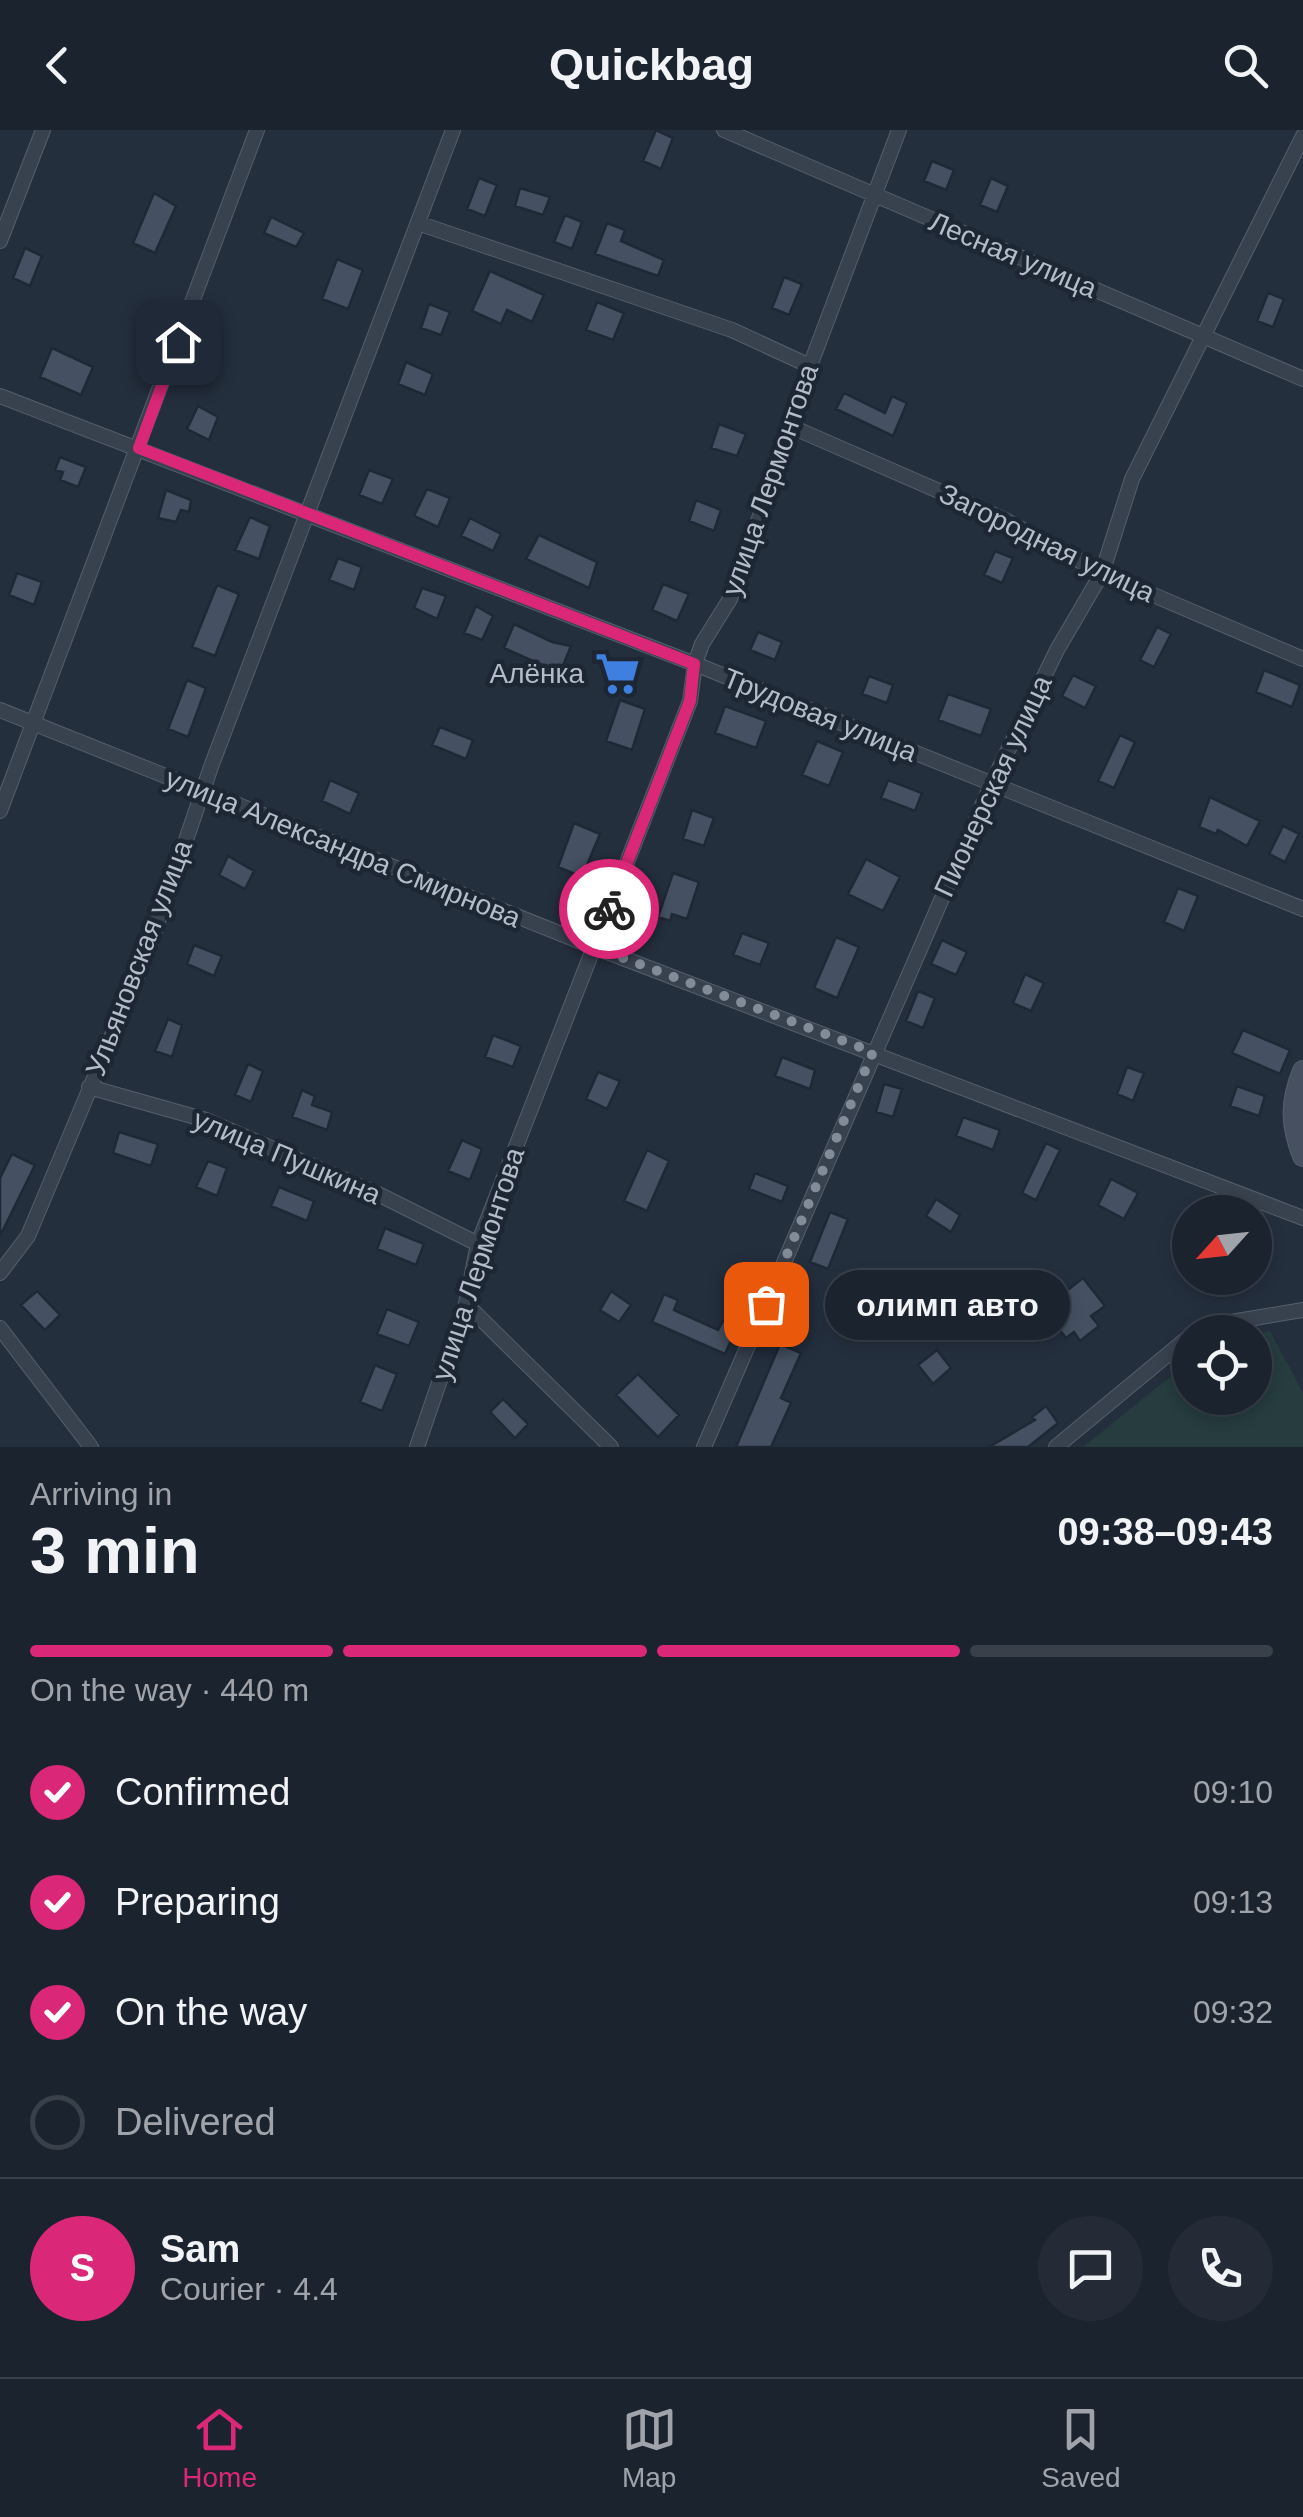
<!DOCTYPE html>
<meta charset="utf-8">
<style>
:root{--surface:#1b232e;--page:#242b36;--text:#f1f3f6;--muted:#a0a4aa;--line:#39404a;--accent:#db2777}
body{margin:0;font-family:Helvetica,sans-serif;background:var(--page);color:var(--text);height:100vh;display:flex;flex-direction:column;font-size:38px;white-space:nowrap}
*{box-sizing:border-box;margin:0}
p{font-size:32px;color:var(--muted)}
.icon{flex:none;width:55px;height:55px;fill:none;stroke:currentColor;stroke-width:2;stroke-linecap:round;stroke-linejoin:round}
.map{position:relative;height:1317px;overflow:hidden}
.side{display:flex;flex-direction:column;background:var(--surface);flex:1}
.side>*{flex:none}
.needle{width:65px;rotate:243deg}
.controls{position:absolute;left:1172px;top:1065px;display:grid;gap:20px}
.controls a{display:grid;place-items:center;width:100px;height:100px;border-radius:50%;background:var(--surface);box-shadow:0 5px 15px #0003,0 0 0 2px var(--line);font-size:50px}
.pin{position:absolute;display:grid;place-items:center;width:85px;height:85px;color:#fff;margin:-42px;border-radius:20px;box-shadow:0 5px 15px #0006}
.courier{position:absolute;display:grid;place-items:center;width:100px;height:100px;margin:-50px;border:8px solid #db2777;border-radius:50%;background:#fff;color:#222;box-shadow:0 2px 12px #0007}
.bubble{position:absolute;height:70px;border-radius:35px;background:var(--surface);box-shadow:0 5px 15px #0003,0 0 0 2px var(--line);font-size:32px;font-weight:700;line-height:70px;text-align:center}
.overview em{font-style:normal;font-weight:700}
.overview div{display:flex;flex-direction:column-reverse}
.overview{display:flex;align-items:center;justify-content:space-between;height:170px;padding:0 30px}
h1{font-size:65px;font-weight:700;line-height:75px}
.bar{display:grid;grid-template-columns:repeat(4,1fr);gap:15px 10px;align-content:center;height:120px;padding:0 30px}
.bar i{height:12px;border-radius:8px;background:var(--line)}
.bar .active{background:var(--accent)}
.bar p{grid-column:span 4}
.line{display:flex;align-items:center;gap:25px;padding:0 30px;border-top:2px solid var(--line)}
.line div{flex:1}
.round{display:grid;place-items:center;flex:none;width:105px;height:105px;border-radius:52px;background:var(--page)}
ol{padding:0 30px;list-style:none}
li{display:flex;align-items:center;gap:30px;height:110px}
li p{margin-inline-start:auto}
li .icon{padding:10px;border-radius:50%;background:var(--accent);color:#fff;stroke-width:4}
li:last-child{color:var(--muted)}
li i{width:55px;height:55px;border:5px solid var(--line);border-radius:50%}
header{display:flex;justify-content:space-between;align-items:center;height:130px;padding:0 30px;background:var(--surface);font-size:45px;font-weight:700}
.menu{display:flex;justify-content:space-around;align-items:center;height:140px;border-top:2px solid var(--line);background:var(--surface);font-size:28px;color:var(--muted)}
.menu a{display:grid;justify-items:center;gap:5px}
.menu .active{color:var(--accent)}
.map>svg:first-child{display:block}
.green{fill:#263c3f}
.building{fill:#455162;stroke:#1f2835;stroke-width:2.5}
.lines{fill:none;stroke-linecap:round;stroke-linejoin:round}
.street-casing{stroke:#565f6c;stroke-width:16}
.secondary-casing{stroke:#565f6c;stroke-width:22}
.street{stroke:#38414e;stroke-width:14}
.secondary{stroke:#465061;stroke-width:20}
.done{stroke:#828b98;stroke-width:10;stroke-dasharray:0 18}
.route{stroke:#db2777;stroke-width:12}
.labels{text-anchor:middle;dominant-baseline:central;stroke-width:9;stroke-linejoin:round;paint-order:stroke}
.street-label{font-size:28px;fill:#b4bcc9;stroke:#1d2633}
.poi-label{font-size:28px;fill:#b4bcc9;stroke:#1d2633;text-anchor:end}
</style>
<header><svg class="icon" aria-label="back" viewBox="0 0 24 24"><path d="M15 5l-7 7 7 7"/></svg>Quickbag<svg class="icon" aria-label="search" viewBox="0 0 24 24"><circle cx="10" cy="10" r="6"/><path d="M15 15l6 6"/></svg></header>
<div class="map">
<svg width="1303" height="1317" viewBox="0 0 1303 1317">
<rect width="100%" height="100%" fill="#242f3e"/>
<!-- green -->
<path class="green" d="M 1270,1201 L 1303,1263 L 1303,1317 L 1083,1317 L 1190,1231 L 1190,1268 L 1255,1268 L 1255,1205 Z"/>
<!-- building -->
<path class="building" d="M 656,0 L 673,8 L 661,39 L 643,31 Z
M 932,31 L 954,40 L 946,60 L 924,51 Z
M 479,48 L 497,55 L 485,86 L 467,79 Z
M 991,48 L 1008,56 L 997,82 L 980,75 Z
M 520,58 L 550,67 L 543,85 L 515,76 Z
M 154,63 L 176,76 L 155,123 L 133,113 Z
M 565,85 L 582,92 L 572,119 L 554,112 Z
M 271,87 L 304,103 L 296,117 L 264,103 Z
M 607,93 L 625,100 L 621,111 L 664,130 L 658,146 L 595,124 Z
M 25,118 L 42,126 L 30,156 L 13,148 Z
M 337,129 L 363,140 L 348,179 L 322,169 Z
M 490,141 L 544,165 L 532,192 L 507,180 L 501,194 L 472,181 Z
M 784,147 L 802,154 L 789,185 L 772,178 Z
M 1268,163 L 1284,169 L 1273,197 L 1257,191 Z
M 597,172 L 624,183 L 613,210 L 586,200 Z
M 429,174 L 450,182 L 441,205 L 421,198 Z
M 52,218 L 93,237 L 81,265 L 40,247 Z
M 406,232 L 433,244 L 425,265 L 398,254 Z
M 844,263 L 885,283 L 892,266 L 907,273 L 893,306 L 836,279 Z
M 198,276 L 218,287 L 209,310 L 187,299 Z
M 719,294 L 746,304 L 737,326 L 711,318 Z
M 60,327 L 86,337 L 78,357 L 60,350 L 63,342 L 55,340 Z
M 369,340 L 393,349 L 382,374 L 359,365 Z
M 427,359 L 450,368 L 438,397 L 414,386 Z
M 166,360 L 191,370 L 189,382 L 181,380 L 176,392 L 158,388 Z
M 696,370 L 721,380 L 714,401 L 689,391 Z
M 250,387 L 270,396 L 259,429 L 235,420 Z
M 470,388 L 501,404 L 493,421 L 461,406 Z
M 539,405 L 597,432 L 589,458 L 526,429 Z
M 995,421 L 1013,428 L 1002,453 L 984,445 Z
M 338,428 L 362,437 L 354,460 L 329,450 Z
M 17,443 L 42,452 L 34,475 L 9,465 Z
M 663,454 L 689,464 L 677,491 L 652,480 Z
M 217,455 L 239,464 L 215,526 L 192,517 Z
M 422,458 L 446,466 L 437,489 L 414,478 Z
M 476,476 L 493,486 L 482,510 L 464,503 Z
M 514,494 L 552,512 L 571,516 L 560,543 L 504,518 Z
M 1157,497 L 1171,504 L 1154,537 L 1140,530 Z
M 758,502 L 782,512 L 775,530 L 750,520 Z
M 1264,540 L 1300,555 L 1292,577 L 1256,562 Z
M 1073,545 L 1096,556 L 1085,578 L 1062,566 Z
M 869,546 L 893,555 L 887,573 L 862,564 Z
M 187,550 L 206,558 L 188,607 L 168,599 Z
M 948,564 L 991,579 L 981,606 L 938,590 Z
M 620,570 L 645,579 L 632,620 L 606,611 Z
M 725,576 L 766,591 L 756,618 L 715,603 Z
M 440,597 L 473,610 L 466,629 L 432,615 Z
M 1120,605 L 1135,612 L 1114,658 L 1098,651 Z
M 817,611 L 843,622 L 829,656 L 802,645 Z
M 330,650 L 359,663 L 350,684 L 322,671 Z
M 888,650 L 922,663 L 915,681 L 881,668 Z
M 1210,667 L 1260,691 L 1247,716 L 1218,700 L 1216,704 L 1199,697 Z
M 692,680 L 714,688 L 704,716 L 683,709 Z
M 574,693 L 600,704 L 582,747 L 558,737 Z
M 1283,696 L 1299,704 L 1285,732 L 1269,724 Z
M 228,726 L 254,741 L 245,759 L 219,745 Z
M 866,729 L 900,747 L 883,781 L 848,764 Z
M 673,743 L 699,752 L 687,789 L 672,784 L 670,791 L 658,787 Z
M 1178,758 L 1198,766 L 1184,801 L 1164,792 Z
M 742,803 L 769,813 L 760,835 L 733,825 Z
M 836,807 L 859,817 L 837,868 L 814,858 Z
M 942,810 L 967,822 L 956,845 L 931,834 Z
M 194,815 L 222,826 L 214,846 L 187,834 Z
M 1025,844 L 1044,853 L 1031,881 L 1013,873 Z
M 918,861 L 935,868 L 923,898 L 906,891 Z
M 168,889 L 182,895 L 172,927 L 155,921 Z
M 1243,900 L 1290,920 L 1280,944 L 1232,923 Z
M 493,905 L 521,916 L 513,937 L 485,927 Z
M 782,927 L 815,940 L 810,959 L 775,946 Z
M 248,934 L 263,941 L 251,972 L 235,965 Z
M 1127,937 L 1144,943 L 1133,971 L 1117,964 Z
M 598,942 L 620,951 L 607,979 L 586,969 Z
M 884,954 L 902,959 L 893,987 L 876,982 Z
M 1237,956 L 1265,966 L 1259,986 L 1230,976 Z
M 302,960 L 315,966 L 312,975 L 332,982 L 327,1000 L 292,987 Z
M 963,987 L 1000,1000 L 993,1020 L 956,1006 Z
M 119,1002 L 158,1014 L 151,1036 L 113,1023 Z
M 462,1010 L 482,1019 L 470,1050 L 448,1041 Z
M 1046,1013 L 1060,1020 L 1036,1070 L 1022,1063 Z
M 647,1020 L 669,1031 L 647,1081 L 624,1071 Z
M 12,1024 L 35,1035 L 0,1106 L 0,1048 Z
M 208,1031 L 227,1038 L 217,1066 L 196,1057 Z
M 755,1043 L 788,1056 L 782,1072 L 749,1059 Z
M 1111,1049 L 1138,1063 L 1124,1089 L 1098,1075 Z
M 279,1057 L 314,1071 L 307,1091 L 271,1076 Z
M 936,1069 L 960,1085 L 951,1102 L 926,1086 Z
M 830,1082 L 848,1089 L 828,1139 L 810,1132 Z
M 385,1098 L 424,1114 L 416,1135 L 377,1119 Z
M 875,1142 L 891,1164 L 876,1176 L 859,1155 Z
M 1083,1148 L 1105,1176 L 1091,1186 L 1099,1196 L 1080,1211 L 1074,1202 L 1066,1208 L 1043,1179 Z
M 37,1161 L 60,1185 L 45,1200 L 21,1175 Z
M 611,1161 L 631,1175 L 619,1192 L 600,1180 Z
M 664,1164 L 678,1170 L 674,1180 L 718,1200 L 723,1191 L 737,1197 L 725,1224 L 652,1192 Z
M 387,1179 L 419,1192 L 409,1216 L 377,1204 Z
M 780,1214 L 801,1223 L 781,1268 L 791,1273 L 771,1317 L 736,1317 Z
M 937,1220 L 951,1238 L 933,1254 L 918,1235 Z
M 375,1235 L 397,1244 L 382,1281 L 360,1272 Z
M 638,1244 L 679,1285 L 658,1307 L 616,1265 Z
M 503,1269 L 528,1294 L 515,1308 L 490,1282 Z
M 1046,1276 L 1058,1293 L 1028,1317 L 989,1317 L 1035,1290 L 1032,1287 Z"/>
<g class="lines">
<defs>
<path id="street" d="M 724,0 L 1303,249
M 418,93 L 732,200 L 810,236
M 0,111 L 43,0
M 0,266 L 695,534 L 1303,779
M 792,297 L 1003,389 L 1102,443 L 1303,529
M 0,580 L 594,817 L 1303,1088
M 0,681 L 257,0
M 89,957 L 206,990 L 378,1064 L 478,1114
M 0,1143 L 28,1106 L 150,815 L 212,634 L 453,0
M 466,1174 L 611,1317
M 0,1198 L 91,1317
M 1194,1202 L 1201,1197 L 1303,1180
M 417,1317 L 466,1174 L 478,1114 L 690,571 L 695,534 L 702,514 L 730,469 L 792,297 L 810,236 L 899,0
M 704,1317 L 992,653 L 1057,520 L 1102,443 L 1132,349 L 1303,6
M 1056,1317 L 1190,1206"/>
<path id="secondary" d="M 1303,941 C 1290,973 1291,995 1303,1026"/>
</defs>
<!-- street casing -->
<use href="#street" class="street-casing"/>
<!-- secondary casing -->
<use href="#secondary" class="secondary-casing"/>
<!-- street -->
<use href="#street" class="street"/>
<!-- secondary -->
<use href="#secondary" class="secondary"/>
</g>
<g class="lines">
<!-- done -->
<path class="done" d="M 609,779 L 594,817 L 873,922 L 766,1174"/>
<!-- route -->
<path class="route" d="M 178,212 L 139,318 L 694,534 L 690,571 L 609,779"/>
</g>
<!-- icons -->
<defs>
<symbol id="supermarket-bare" viewBox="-9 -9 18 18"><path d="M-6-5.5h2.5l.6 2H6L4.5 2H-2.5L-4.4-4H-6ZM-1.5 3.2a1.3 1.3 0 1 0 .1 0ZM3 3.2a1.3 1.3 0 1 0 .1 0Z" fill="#3f7fe0" stroke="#1d2633" stroke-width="2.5" paint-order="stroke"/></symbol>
</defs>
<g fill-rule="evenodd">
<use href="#supermarket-bare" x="586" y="512" width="63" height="63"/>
</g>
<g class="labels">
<!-- street labels -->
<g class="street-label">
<text transform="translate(1013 125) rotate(23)">Лесная улица</text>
<text transform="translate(770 350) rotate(-71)">улица Лермонтова</text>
<text transform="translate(1047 413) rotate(26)">Загородная улица</text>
<text transform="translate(820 585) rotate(22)">Трудовая улица</text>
<text transform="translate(993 656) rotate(-65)">Пионерская улица</text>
<text transform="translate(343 718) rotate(22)">улица Александра Смирнова</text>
<text transform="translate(139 828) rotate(-69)">Ульяновская улица</text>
<text transform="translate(287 1027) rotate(23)">улица Пушкина</text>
<text transform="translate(478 1134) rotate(-72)">улица Лермонтова</text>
</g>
<!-- poi labels -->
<g class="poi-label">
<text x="584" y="543">Алёнка</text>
</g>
</g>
</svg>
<div class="controls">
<a><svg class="needle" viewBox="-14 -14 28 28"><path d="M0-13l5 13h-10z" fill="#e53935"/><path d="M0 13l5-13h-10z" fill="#a0a4aa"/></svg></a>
<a><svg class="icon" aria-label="locate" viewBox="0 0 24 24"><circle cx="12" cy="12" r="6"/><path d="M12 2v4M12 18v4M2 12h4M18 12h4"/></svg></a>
</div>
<div class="pin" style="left:766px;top:1174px;background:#ea580c"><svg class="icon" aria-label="bag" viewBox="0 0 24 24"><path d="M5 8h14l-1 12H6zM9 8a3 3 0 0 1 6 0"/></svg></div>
<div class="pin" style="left:178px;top:212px;background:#1f2937"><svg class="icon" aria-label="home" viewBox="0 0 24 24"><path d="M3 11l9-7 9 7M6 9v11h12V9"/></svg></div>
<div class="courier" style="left:609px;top:779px"><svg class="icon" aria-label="bike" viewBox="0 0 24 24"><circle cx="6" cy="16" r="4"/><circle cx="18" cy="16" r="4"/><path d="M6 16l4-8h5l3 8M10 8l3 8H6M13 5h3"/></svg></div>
<div class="bubble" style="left:825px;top:1140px;width:245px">олимп авто</div>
</div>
<section class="side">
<div class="overview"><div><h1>3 min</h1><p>Arriving in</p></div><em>09:38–09:43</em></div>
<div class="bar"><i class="active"></i><i class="active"></i><i class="active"></i><i></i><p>On the way · 440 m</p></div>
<ol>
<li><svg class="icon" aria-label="check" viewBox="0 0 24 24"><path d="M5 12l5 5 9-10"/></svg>Confirmed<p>09:10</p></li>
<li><svg class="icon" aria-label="check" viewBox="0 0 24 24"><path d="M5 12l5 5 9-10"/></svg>Preparing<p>09:13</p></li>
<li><svg class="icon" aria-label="check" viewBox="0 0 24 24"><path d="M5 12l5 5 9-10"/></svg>On the way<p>09:32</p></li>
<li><i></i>Delivered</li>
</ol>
<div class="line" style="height:180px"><b class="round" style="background:var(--accent);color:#fff">S</b><div><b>Sam</b><p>Courier · 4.4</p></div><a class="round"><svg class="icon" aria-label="chat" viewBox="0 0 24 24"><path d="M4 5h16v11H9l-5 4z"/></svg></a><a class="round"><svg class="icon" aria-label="phone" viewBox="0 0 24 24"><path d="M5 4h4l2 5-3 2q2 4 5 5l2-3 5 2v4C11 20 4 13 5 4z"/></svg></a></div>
</section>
<nav class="menu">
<a class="active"><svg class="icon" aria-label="home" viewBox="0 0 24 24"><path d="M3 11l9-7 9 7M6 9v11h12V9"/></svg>Home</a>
<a><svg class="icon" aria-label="map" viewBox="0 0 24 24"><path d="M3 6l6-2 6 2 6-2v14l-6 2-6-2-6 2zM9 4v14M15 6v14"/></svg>Map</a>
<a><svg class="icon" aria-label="saved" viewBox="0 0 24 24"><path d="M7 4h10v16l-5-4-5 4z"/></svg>Saved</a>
</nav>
